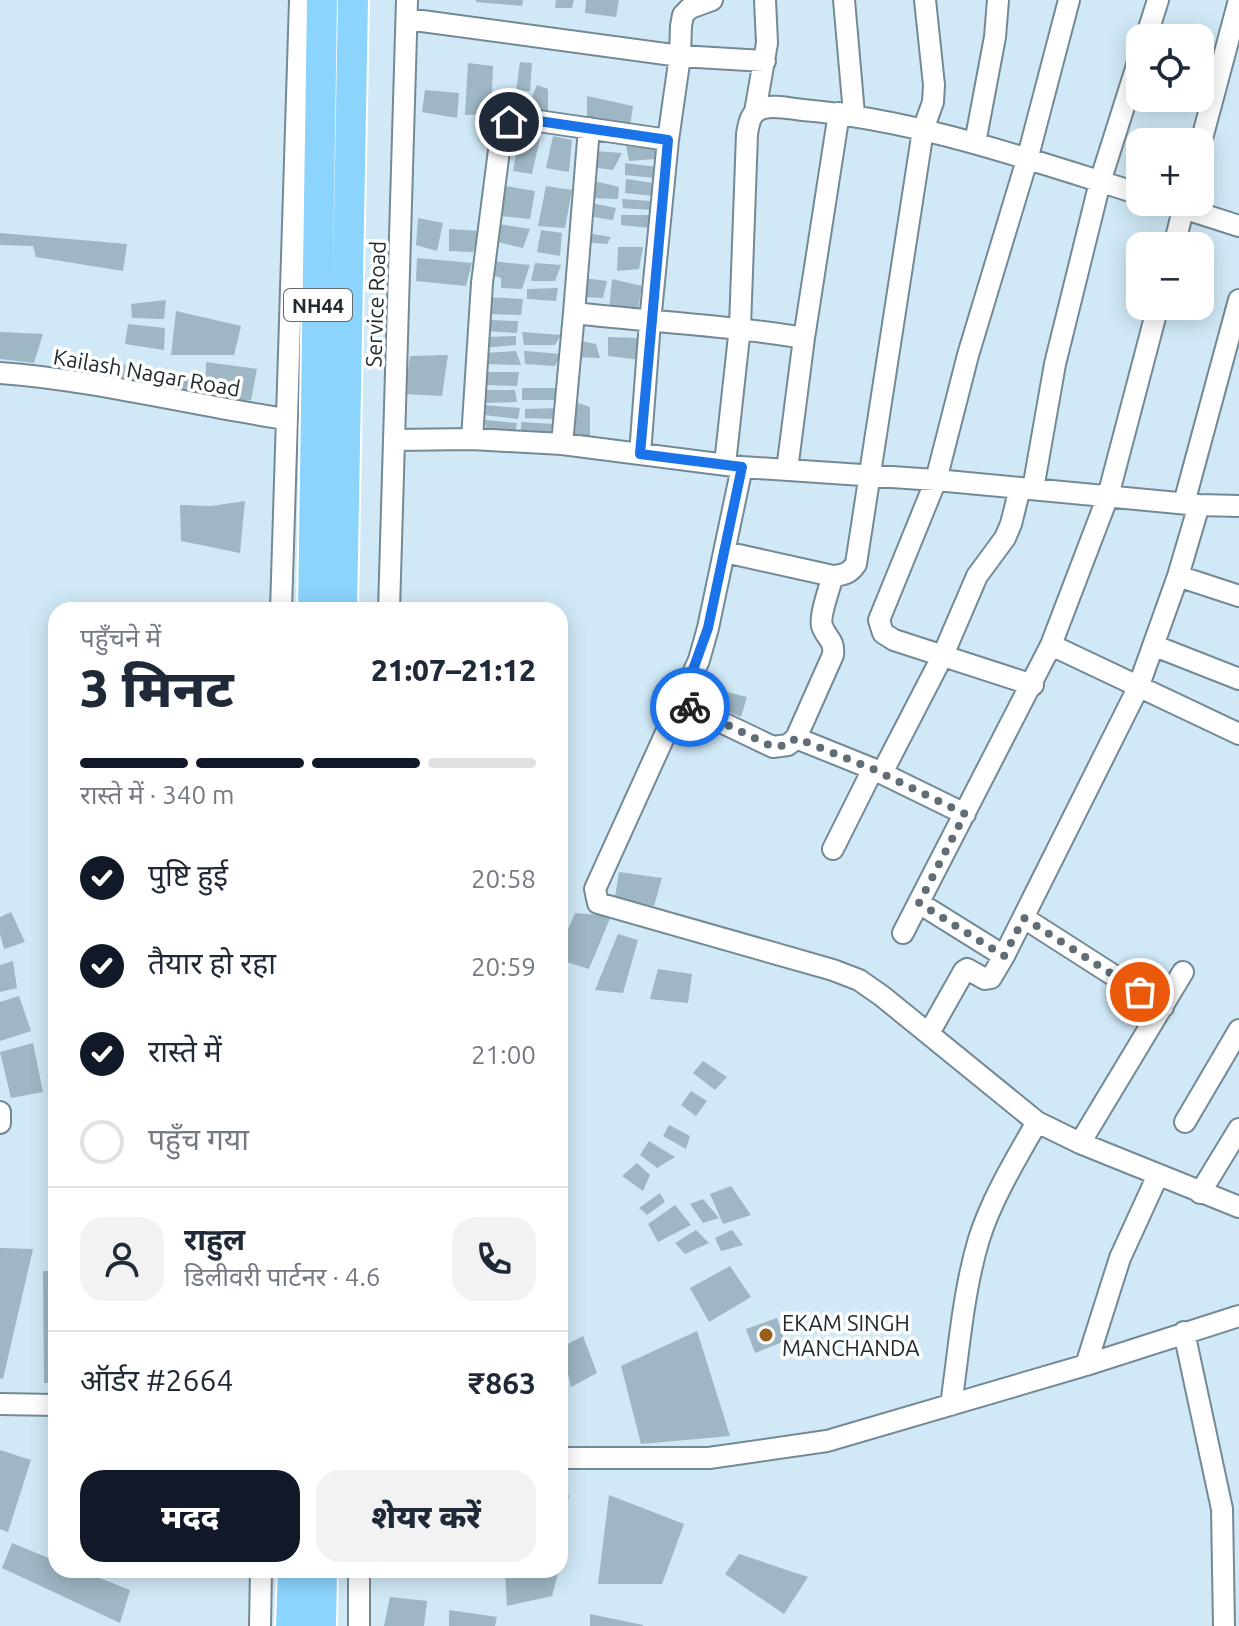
<!DOCTYPE html>
<html lang="hi">
<meta charset="utf-8">
<style>
:root{--surface:#fff;--page:#f2f2f3;--text:#1f2937;--muted:#747a83;--line:#e0e1e3;--accent:#111827}
body{margin:0;font-family:Ubuntu,"Noto Sans Devanagari",sans-serif;background:var(--page);color:var(--text);height:100vh;display:flex;flex-direction:column;font-size:30px;white-space:nowrap}
*{box-sizing:border-box;margin:0}
p{font-size:26px;color:var(--muted)}
.icon{flex:none;width:44px;height:44px;fill:none;stroke:currentColor;stroke-width:2;stroke-linecap:round;stroke-linejoin:round}
.map{position:relative;flex:1;overflow:hidden}
.sheet{position:absolute;left:48px;top:602px;width:520px;height:976px;display:flex;flex-direction:column;background:var(--surface);border-radius:24px;box-shadow:0 4px 20px #0003}
.sheet>*{flex:none}
.controls{position:absolute;left:1126px;top:24px;display:grid;gap:16px}
.controls a{display:grid;place-items:center;width:88px;height:88px;border-radius:16px;background:var(--surface);box-shadow:0 4px 20px #0003;font-size:40px}
.pin{position:absolute;display:grid;place-items:center;width:68px;height:68px;color:#fff;margin:-34px;border:4px solid #fff;border-radius:50%;box-shadow:0 2px 8px #0007}
.courier{position:absolute;display:grid;place-items:center;width:80px;height:80px;margin:-40px;border:6px solid #1a73e8;border-radius:50%;background:#fff;color:#222;box-shadow:0 2px 10px #0007}
.headline em{font-style:normal;font-weight:800}
.headline div{display:flex;flex-direction:column-reverse}
.headline{display:flex;align-items:center;justify-content:space-between;height:136px;padding:0 32px}
h1{font-size:52px;font-weight:800;line-height:60px}
.bar{display:grid;grid-template-columns:repeat(4,1fr);gap:12px 8px;align-content:center;height:96px;padding:0 32px}
.bar i{height:10px;border-radius:6px;background:var(--line)}
.bar .on{background:var(--accent)}
.bar p{grid-column:span 4}
.line{display:flex;align-items:center;gap:20px;padding:0 32px;border-top:2px solid var(--line)}
.line div{flex:1}
.round{display:grid;place-items:center;flex:none;width:84px;height:84px;border-radius:24px;background:var(--page)}
ol{padding:0 32px;list-style:none}
li{display:flex;align-items:center;gap:24px;height:88px}
li p{margin-inline-start:auto}
li .icon{padding:8px;border-radius:50%;background:var(--accent);color:#fff;stroke-width:4}
li:last-child{color:var(--muted)}
li i{width:44px;height:44px;border:4px solid var(--line);border-radius:50%}
.action{display:flex;gap:16px;margin-top:auto;padding:16px 32px}
.action a{flex:1;height:92px;border-radius:24px;background:var(--accent);color:#fff;font-size:32px;font-weight:800;line-height:92px;text-align:center}
.action a+a{background:var(--page);color:var(--text)}
.map>svg:first-child{display:block}
.building{fill:#9fb6c4}
.lines{fill:none;stroke-linecap:round;stroke-linejoin:round}
.minor-casing{stroke:#748996;stroke-width:24}
.highway-casing{stroke:#fff;stroke-width:34}
.minor{stroke:#fff;stroke-width:20}
.highway{stroke:#8bd4fd;stroke-width:30}
.done{stroke:#5f6e76;stroke-width:8;stroke-dasharray:0 14.4}
.route{stroke:#1a73e8;stroke-width:10}
.poi-dot{fill:#975f1a;stroke:#fff;stroke-width:3}
.labels{text-anchor:middle;dominant-baseline:central;stroke-width:7;stroke-linejoin:round;paint-order:stroke}
.shield{fill:#fff;stroke:#646b6e;stroke-width:2}
.shield-label{font-size:20px;font-weight:bold;fill:#222b30}
.street-label{font-size:22px;fill:#222b30;stroke:#fff}
.poi-label{font-size:22px;fill:#222b30;stroke:#fff;text-anchor:start}
</style>
<div class="map">
<svg width="1239" height="1626" viewBox="0 0 1239 1626">
<rect width="100%" height="100%" fill="#d1e9f7"/>
<!-- building -->
<path class="building" d="M 476,0 L 523,0 L 522,6 L 476,2 Z
M 556,0 L 574,0 L 572,8 L 555,8 Z
M 586,0 L 619,0 L 616,17 L 585,13 Z
M 520,62 L 532,63 L 530,91 L 516,91 Z
M 468,63 L 493,66 L 491,114 L 465,115 Z
M 537,85 L 548,89 L 548,115 L 526,111 Z
M 425,90 L 459,93 L 457,118 L 422,112 Z
M 587,96 L 633,106 L 630,127 L 587,119 Z
M 520,133 L 540,138 L 532,174 L 513,171 Z
M 553,136 L 572,140 L 569,172 L 546,168 Z
M 626,146 L 659,150 L 654,159 L 629,161 Z
M 595,151 L 622,153 L 613,170 L 591,167 Z
M 625,163 L 657,167 L 655,178 L 625,175 Z
M 626,179 L 654,183 L 653,196 L 625,193 Z
M 590,180 L 619,187 L 618,199 L 588,198 Z
M 505,186 L 535,191 L 530,219 L 500,216 Z
M 546,186 L 572,190 L 565,228 L 538,226 Z
M 622,199 L 651,201 L 651,210 L 623,208 Z
M 587,202 L 616,208 L 613,220 L 586,216 Z
M 621,215 L 650,215 L 650,228 L 621,225 Z
M 418,218 L 443,223 L 437,251 L 416,245 Z
M 499,224 L 530,229 L 523,248 L 497,242 Z
M 449,229 L 480,231 L 473,252 L 449,251 Z
M 541,230 L 562,233 L 560,256 L 537,252 Z
M 0,233 L 127,244 L 123,271 L 36,257 L 33,246 L 0,245 Z
M 587,233 L 611,237 L 607,244 L 583,242 Z
M 618,247 L 643,247 L 639,269 L 617,271 Z
M 417,258 L 472,263 L 466,286 L 416,281 Z
M 490,261 L 530,265 L 522,289 L 501,288 L 501,278 L 489,274 Z
M 535,263 L 561,265 L 555,281 L 531,281 Z
M 584,278 L 607,281 L 603,298 L 582,297 Z
M 612,279 L 642,286 L 638,310 L 609,311 Z
M 558,288 L 556,301 L 527,299 L 527,289 Z
M 487,297 L 523,299 L 521,315 L 487,314 Z
M 166,300 L 164,319 L 132,318 L 131,304 Z
M 176,311 L 241,326 L 234,355 L 171,355 Z
M 488,320 L 518,321 L 517,333 L 487,331 Z
M 128,324 L 165,328 L 164,350 L 125,344 Z
M 0,332 L 43,334 L 34,363 L 0,359 Z
M 522,332 L 561,335 L 555,345 L 524,345 Z
M 516,336 L 516,345 L 484,348 L 484,337 Z
M 608,337 L 638,338 L 641,360 L 608,356 Z
M 576,340 L 596,344 L 600,358 L 574,357 Z
M 516,351 L 521,365 L 485,364 L 484,353 Z
M 524,351 L 561,354 L 555,366 L 525,364 Z
M 448,355 L 442,396 L 405,394 L 410,356 Z
M 206,362 L 257,369 L 251,400 L 205,402 Z
M 121,364 L 190,376 L 189,397 L 121,383 Z
M 484,372 L 519,372 L 517,386 L 486,385 Z
M 522,388 L 557,388 L 557,400 L 522,400 Z
M 484,390 L 515,390 L 517,402 L 485,403 Z
M 570,400 L 590,407 L 590,442 L 572,438 Z
M 485,405 L 520,408 L 518,419 L 484,415 Z
M 560,408 L 552,419 L 525,418 L 525,409 Z
M 485,420 L 517,423 L 515,433 L 486,431 Z
M 521,422 L 554,424 L 553,435 L 521,434 Z
M 245,501 L 240,553 L 181,541 L 180,505 L 211,506 Z
M 702,686 L 747,697 L 741,717 L 702,701 Z
M 619,872 L 662,878 L 654,906 L 615,897 Z
M 11,912 L 25,942 L 4,949 L 0,934 L 0,917 Z
M 575,913 L 611,916 L 589,969 L 560,960 L 560,948 Z
M 618,934 L 638,940 L 623,993 L 595,990 Z
M 13,961 L 17,988 L 0,992 L 0,965 Z
M 658,969 L 692,974 L 688,1003 L 650,999 Z
M 19,996 L 31,1031 L 0,1041 L 0,1002 Z
M 33,1043 L 43,1092 L 11,1098 L 0,1052 Z
M 703,1061 L 727,1077 L 715,1090 L 693,1073 Z
M 691,1091 L 707,1101 L 696,1116 L 681,1105 Z
M 669,1125 L 690,1136 L 686,1149 L 663,1136 Z
M 649,1141 L 675,1157 L 657,1168 L 640,1155 Z
M 637,1163 L 650,1175 L 643,1191 L 622,1176 Z
M 731,1186 L 751,1215 L 723,1224 L 710,1194 Z
M 660,1193 L 665,1202 L 647,1215 L 639,1208 Z
M 703,1199 L 719,1218 L 703,1223 L 690,1204 Z
M 675,1205 L 691,1225 L 658,1242 L 648,1224 Z
M 696,1230 L 709,1243 L 685,1254 L 675,1243 Z
M 732,1230 L 743,1245 L 721,1251 L 715,1238 Z
M 0,1248 L 33,1249 L 3,1379 L 0,1378 Z
M 730,1266 L 751,1297 L 709,1322 L 690,1288 Z
M 43,1271 L 56,1271 L 56,1383 L 44,1383 Z
M 777,1318 L 785,1341 L 755,1353 L 746,1329 Z
M 697,1331 L 730,1436 L 641,1444 L 621,1366 Z
M 583,1336 L 597,1373 L 571,1387 L 562,1347 Z
M 0,1450 L 31,1460 L 8,1532 L 0,1529 Z
M 560,1494 L 569,1495 L 562,1533 L 560,1533 Z
M 609,1495 L 684,1524 L 662,1584 L 598,1584 Z
M 12,1543 L 56,1561 L 56,1570 L 79,1570 L 130,1590 L 120,1623 L 2,1568 Z
M 739,1554 L 808,1577 L 784,1614 L 725,1574 Z
M 534,1570 L 559,1570 L 552,1596 L 507,1606 L 505,1573 Z
M 390,1597 L 427,1601 L 424,1626 L 384,1626 Z
M 449,1610 L 497,1617 L 495,1626 L 449,1626 Z
M 590,1614 L 643,1625 L 643,1626 L 590,1626 Z"/>
<g class="lines">
<defs>
<path id="minor" d="M 844,0 L 854,114
M 407,19 L 680,56 L 765,61
M 1146,38 L 1158,0
M 755,112 L 767,43 L 765,0
M 975,143 L 995,37 L 998,0
M 1200,146 L 1239,0
M 1164,202 L 1239,226
M 1174,246 L 1185,202
M 574,313 L 589,128
M 0,373 C 96,380 191,405 286,419
M 472,439 L 482,283 L 502,127 L 518,118 L 668,140
M 394,440 L 472,439 L 562,444 L 742,467 L 936,480 L 1199,505 L 1239,506
M 562,444 L 574,313 C 651,322 728,325 804,338
M 640,454 L 650,322 L 668,140 L 680,56 L 681,26 L 683,15 L 690,8 L 712,0
M 725,464 L 740,327 L 747,134 C 749,123 750,113 761,109 C 773,104 791,109 803,110 C 919,120 1030,160 1140,194
M 742,467 L 708,628 L 699,660 L 595,889 L 598,903 L 833,970 L 859,980 L 882,996 L 1037,1122 L 1080,1143 L 1239,1207
M 787,470 L 804,338 L 839,113
M 1033,489 L 1055,364 L 1100,182 L 1140,56
M 1184,503 L 1239,300
M 725,552 L 833,576 C 844,575 850,573 856,564 L 923,130 L 933,102 L 934,85 L 925,0
M 1178,576 L 1239,596
M 281,610 L 300,0
M 389,610 L 407,0
M 1051,645 L 1239,734
M 1155,646 L 1239,679
M 1033,685 L 894,640 L 883,633 L 879,620 L 936,480 L 968,355 L 1027,160 L 1069,0
M 681,703 L 773,747 L 788,745 L 796,738 L 833,655 C 835,640 826,638 822,626 C 819,617 830,586 833,576
M 796,738 L 873,769 L 965,814
M 882,773 L 943,655 L 977,576 L 1005,538 L 1011,524 L 1020,488
M 833,849 L 873,769
M 919,903 L 1004,956
M 1024,918 L 1163,1007
M 903,933 L 1051,645 L 1108,496 L 1158,306
M 929,1033 L 964,971 L 967,969 L 985,979 L 991,978 L 1004,956 L 1138,688 L 1178,576 L 1199,505
M 0,1112 L 0,1123
M 1185,1122 L 1239,1030
M 1080,1143 L 1183,972
M 1200,1193 L 1239,1129
M 1184,1332 L 1222,1509 L 1224,1626
M 1086,1365 L 1120,1258 L 1158,1175
M 0,1404 L 56,1405
M 951,1405 C 959,1350 963,1292 979,1239 C 992,1198 1016,1159 1037,1122
M 560,1458 L 709,1458 L 827,1441 L 1086,1365 L 1239,1316
M 260,1626 L 261,1570
M 359,1626 L 359,1570"/>
<path id="highway" d="M 313,610 L 322,0
M 342,610 L 353,0
M 291,1626 L 293,1570
M 321,1626 L 322,1570"/>
</defs>
<!-- minor casing -->
<use href="#minor" class="minor-casing"/>
<!-- highway casing -->
<use href="#highway" class="highway-casing"/>
<!-- minor -->
<use href="#minor" class="minor"/>
<!-- highway -->
<use href="#highway" class="highway"/>
</g>
<g class="lines">
<!-- done -->
<path class="done" d="M 690,707 L 773,747 L 788,745 L 796,738 L 873,769 L 965,814 L 919,903 L 1004,956 L 1024,918 L 1140,992"/>
<!-- route -->
<path class="route" d="M 509,122 L 518,118 L 668,140 L 640,454 L 742,467 L 708,628 L 681,703 L 690,707"/>
</g>
<!-- markers -->
<circle class="poi-dot" cx="766" cy="1335" r="8"/>
<g class="labels">
<!-- shield labels -->
<rect class="shield" x="284" y="289" width="68" height="32" rx="6"/>
<g class="shield-label">
<text x="318" y="305">NH44</text>
</g>
<!-- street labels -->
<g class="street-label">
<text transform="translate(375 304) rotate(-88)">Service Road</text>
<text transform="translate(147 372) rotate(10)">Kailash Nagar Road</text>
</g>
<!-- poi labels -->
<g class="poi-label">
<text x="782" y="1322">EKAM SINGH<tspan x="782" dy="25">MANCHANDA</tspan></text>
</g>
</g>
</svg>
<div class="controls">
<a><svg class="icon" aria-label="locate" viewBox="0 0 24 24"><circle cx="12" cy="12" r="6"/><path d="M12 2v4M12 18v4M2 12h4M18 12h4"/></svg></a>
<a>+</a>
<a>−</a>
</div>
<div class="pin" style="left:1140px;top:992px;background:#ea580c"><svg class="icon" aria-label="bag" viewBox="0 0 24 24"><path d="M5 8h14l-1 12H6zM9 8a3 3 0 0 1 6 0"/></svg></div>
<div class="pin" style="left:509px;top:122px;background:#1f2937"><svg class="icon" aria-label="home" viewBox="0 0 24 24"><path d="M3 11l9-7 9 7M6 9v11h12V9"/></svg></div>
<div class="courier" style="left:690px;top:707px"><svg class="icon" aria-label="bike" viewBox="0 0 24 24"><circle cx="6" cy="16" r="4"/><circle cx="18" cy="16" r="4"/><path d="M6 16l4-8h5l3 8M10 8l3 8H6M13 5h3"/></svg></div>
<section class="sheet">
<div class="headline"><div><h1>3 मिनट</h1><p>पहुँचने में</p></div><em>21:07–21:12</em></div>
<div class="bar"><i class="on"></i><i class="on"></i><i class="on"></i><i></i><p>रास्ते में · 340 m</p></div>
<ol>
<li><svg class="icon" aria-label="check" viewBox="0 0 24 24"><path d="M5 12l5 5 9-10"/></svg>पुष्टि हुई<p>20:58</p></li>
<li><svg class="icon" aria-label="check" viewBox="0 0 24 24"><path d="M5 12l5 5 9-10"/></svg>तैयार हो रहा<p>20:59</p></li>
<li><svg class="icon" aria-label="check" viewBox="0 0 24 24"><path d="M5 12l5 5 9-10"/></svg>रास्ते में<p>21:00</p></li>
<li><i></i>पहुँच गया</li>
</ol>
<div class="line" style="height:144px"><a class="round"><svg class="icon" aria-label="person" viewBox="0 0 24 24"><circle cx="12" cy="8" r="4"/><path d="M4 21q1-7 8-7t8 7"/></svg></a><div><b>राहुल</b><p>डिलीवरी पार्टनर · 4.6</p></div><a class="round"><svg class="icon" aria-label="phone" viewBox="0 0 24 24"><path d="M5 4h4l2 5-3 2q2 4 5 5l2-3 5 2v4C11 20 4 13 5 4z"/></svg></a></div>
<div class="line" style="height:104px"><div>ऑर्डर #2664</div><b>₹863</b></div>
<div class="action"><a>मदद</a><a>शेयर करें</a></div>
</section>
</div>
